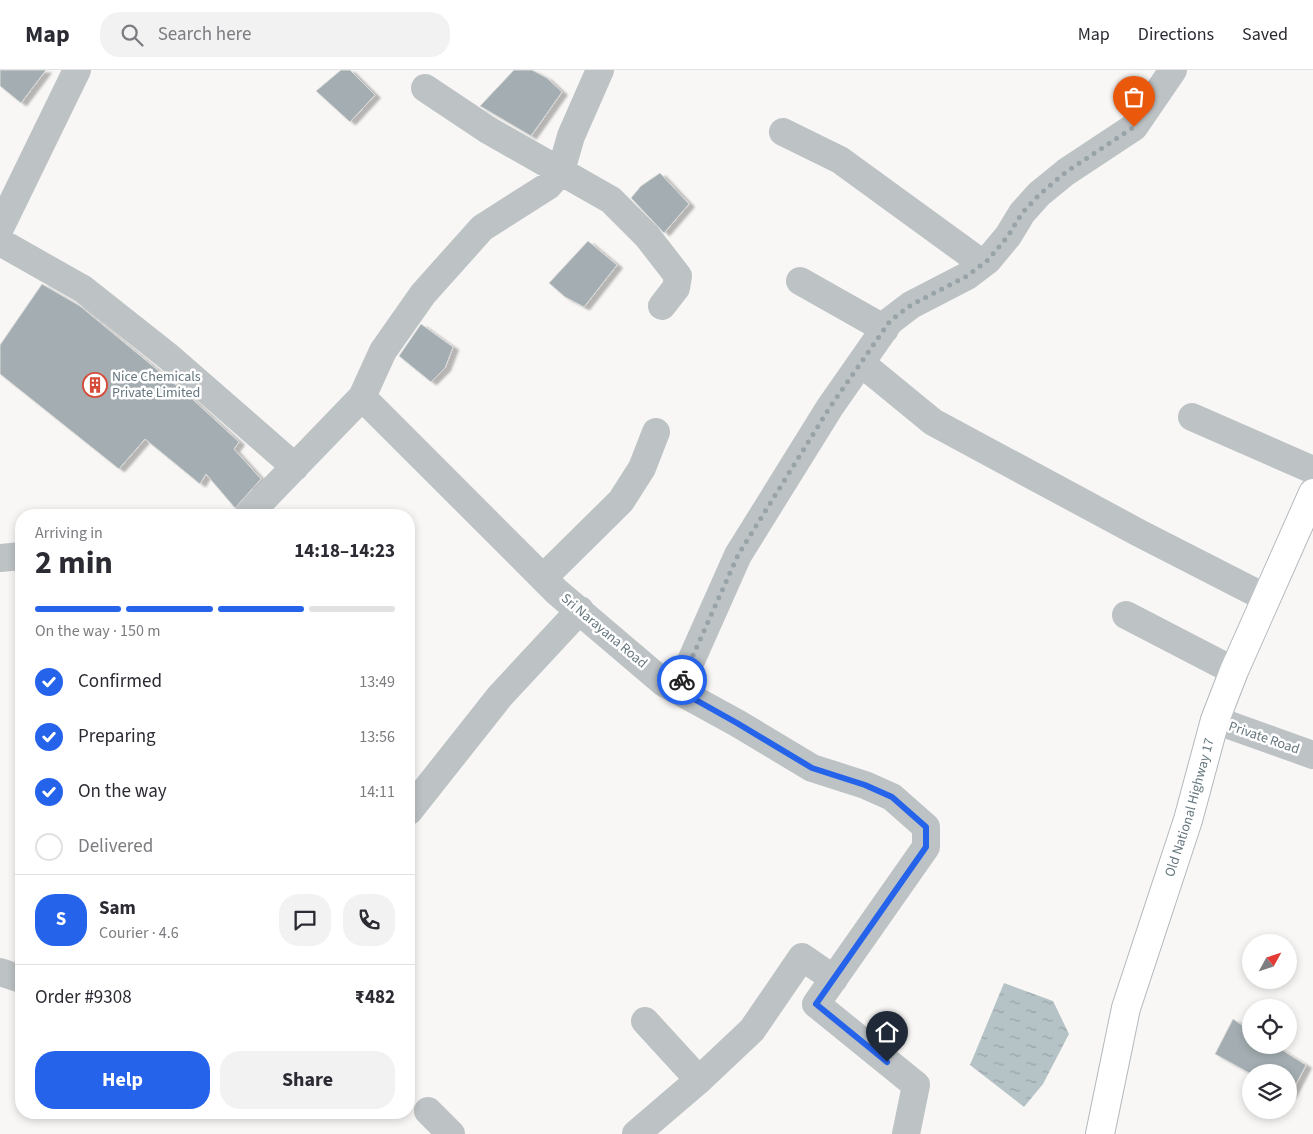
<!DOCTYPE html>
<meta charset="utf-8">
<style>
:root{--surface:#fff;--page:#f2f2f3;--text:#2b2b33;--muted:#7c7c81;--line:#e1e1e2;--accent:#2563eb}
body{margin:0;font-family:"Source Sans 3",sans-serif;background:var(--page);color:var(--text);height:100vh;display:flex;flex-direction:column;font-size:19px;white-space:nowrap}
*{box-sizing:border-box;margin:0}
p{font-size:16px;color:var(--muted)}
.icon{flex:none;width:28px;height:28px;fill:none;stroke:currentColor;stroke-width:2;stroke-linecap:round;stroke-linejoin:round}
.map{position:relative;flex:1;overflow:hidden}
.panel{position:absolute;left:15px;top:439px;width:400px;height:610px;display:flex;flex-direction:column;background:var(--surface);border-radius:20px;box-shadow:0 2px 8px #0003}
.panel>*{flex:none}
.needle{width:32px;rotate:50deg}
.fabs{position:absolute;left:1242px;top:864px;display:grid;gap:10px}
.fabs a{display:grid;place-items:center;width:55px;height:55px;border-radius:50%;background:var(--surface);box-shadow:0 2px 8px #0003;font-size:25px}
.pin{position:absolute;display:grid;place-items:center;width:42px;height:42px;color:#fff;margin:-51px -21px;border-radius:50% 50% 50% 0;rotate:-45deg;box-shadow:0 0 5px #0007}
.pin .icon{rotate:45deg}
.courier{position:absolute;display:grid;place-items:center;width:50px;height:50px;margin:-25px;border:4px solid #2563eb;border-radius:50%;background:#fff;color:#222;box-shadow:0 1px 6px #0007}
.overview em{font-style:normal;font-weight:700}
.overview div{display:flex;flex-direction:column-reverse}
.overview{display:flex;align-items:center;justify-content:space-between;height:85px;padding:0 20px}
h1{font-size:32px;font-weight:700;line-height:38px}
.bar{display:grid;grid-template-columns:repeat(4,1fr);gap:8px 5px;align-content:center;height:60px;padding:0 20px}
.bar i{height:6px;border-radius:4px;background:var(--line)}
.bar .selected{background:var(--accent)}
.bar p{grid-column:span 4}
.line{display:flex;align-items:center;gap:12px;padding:0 20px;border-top:1px solid var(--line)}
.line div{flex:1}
.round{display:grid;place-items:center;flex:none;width:52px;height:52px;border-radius:20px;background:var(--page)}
ol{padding:0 20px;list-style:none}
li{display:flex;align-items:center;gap:15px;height:55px}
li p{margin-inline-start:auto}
li .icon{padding:5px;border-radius:50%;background:var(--accent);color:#fff;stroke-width:4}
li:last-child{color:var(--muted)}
li i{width:28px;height:28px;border:2px solid var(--line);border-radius:50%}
.primary-button{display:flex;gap:10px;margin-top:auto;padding:10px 20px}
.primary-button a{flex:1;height:58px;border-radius:20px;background:var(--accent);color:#fff;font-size:20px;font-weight:700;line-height:58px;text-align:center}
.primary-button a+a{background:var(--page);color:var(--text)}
header{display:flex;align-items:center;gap:30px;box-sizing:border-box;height:70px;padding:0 25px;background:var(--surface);border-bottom:1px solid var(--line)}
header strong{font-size:24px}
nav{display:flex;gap:28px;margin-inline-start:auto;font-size:18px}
.search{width:350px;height:45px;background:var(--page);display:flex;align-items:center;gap:12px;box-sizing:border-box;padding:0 18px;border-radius:20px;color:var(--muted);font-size:19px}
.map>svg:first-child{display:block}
.water{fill:url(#water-ripples)}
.building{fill:#a4aeb2;stroke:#d9d9d8;filter:url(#shadow)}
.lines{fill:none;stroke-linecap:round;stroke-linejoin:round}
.secondary-casing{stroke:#b2b8bc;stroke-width:30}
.street{stroke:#bdc2c5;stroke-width:28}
.secondary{stroke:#fff;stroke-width:28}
.done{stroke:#98a3a8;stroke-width:5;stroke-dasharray:0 9}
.route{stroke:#2563eb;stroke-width:6}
.labels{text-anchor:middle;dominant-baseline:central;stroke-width:5;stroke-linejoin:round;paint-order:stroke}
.poi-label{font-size:14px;fill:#65767e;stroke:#fff;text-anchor:start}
.street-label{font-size:14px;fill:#65767e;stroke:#fff}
</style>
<header>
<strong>Map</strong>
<div class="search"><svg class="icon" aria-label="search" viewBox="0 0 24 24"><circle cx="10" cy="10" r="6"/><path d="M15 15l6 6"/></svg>Search here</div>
<nav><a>Map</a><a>Directions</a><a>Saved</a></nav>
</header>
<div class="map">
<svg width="1313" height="1064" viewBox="0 0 1313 1064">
<defs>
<pattern id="water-ripples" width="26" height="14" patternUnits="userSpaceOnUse" patternTransform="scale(1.25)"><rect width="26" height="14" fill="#b6c3c6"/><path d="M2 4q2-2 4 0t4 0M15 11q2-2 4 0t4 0" fill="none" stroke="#98a3a6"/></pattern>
<filter id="shadow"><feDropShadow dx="5.5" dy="3" stdDeviation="1" flood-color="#0004"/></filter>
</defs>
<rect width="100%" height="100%" fill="#f8f7f5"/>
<!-- water -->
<path class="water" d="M 1004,913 L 1053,931 L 1069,964 L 1043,1014 L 1024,1037 L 970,995 Z"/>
<!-- building -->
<path class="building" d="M 0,0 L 46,0 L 21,33 L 0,16 Z
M 341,0 L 350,0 L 375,25 L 350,52 L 316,21 Z
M 514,0 L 532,0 L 547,8 L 562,22 L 531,66 L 480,36 Z
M 660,103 L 689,134 L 664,163 L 631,128 L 641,116 Z
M 588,171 L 617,195 L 584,237 L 565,227 L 549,213 Z
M 42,214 L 80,236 L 189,326 L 239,372 L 234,379 L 261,409 L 235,438 L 206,404 L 200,414 L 145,369 L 119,399 L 0,304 L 0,275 Z
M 421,254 L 453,277 L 445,298 L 431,312 L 399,286 Z
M 1233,949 L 1251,961 L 1251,975 L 1274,975 L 1306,995 L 1290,1026 L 1289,1002 L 1251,1002 L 1251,1004 L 1215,984 Z"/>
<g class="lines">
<defs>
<g id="secondary">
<path id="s1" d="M 1100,1064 L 1126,938 L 1188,750 L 1215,650 L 1234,601 L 1313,423"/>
</g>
</defs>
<!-- secondary casing -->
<use href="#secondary" class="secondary-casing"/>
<!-- street -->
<path class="street" d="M 425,18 L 488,60 L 611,130 L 647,166 L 678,206 L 676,218 L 662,236
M 783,62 L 840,90 L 983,194
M 0,158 L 77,0
M 0,172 L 83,219 L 169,287 L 295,397
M 800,211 L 885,259
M 861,293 L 933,352 L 1139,463 L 1266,528
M 362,327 L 383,281 L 423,224 L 482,158 L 548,116 L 561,101 L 571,66 L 600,0
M 1192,347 L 1313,400
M 248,445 L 362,327 L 557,522 L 664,613 L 737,653 L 812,698 L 865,715 L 892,727 L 926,757 L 926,777 L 816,934 L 916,1015 L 906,1064
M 0,488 L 21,486
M 543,508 L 621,431 L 642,398 L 656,362
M 1126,545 L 1234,601
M 678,620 L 738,485 L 830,337 L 890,251 L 911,235 L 967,206 L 988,190 L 1008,166 L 1022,143 L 1039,124 L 1066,102 L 1134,57 L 1173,0
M 1215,650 L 1313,685
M 409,741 L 500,626 L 580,540
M 0,902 L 21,909
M 645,951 L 699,1010
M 428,1041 L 451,1064
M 636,1064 L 699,1010 L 752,960 L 802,887 L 834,909"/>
<!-- secondary -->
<use href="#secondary" class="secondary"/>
</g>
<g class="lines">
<!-- done -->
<path class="done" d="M 682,610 L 738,485 L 830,337 L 890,251 L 911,235 L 967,206 L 988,190 L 1008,166 L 1022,143 L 1040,124 L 1066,102 L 1134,57"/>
<!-- route -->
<path class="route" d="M 682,610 L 678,620 L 737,653 L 812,698 L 865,715 L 892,727 L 926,757 L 926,777 L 816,934 L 887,992"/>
</g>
<!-- icons -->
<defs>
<symbol id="building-ring" viewBox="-11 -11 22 22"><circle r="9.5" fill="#fff" stroke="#d54b38" stroke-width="1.5"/><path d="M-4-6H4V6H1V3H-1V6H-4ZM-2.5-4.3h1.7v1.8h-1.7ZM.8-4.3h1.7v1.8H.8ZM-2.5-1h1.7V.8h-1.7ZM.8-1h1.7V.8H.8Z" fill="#d54b38"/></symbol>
</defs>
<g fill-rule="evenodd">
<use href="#building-ring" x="81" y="301" width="28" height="28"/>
</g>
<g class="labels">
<!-- poi labels -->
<g class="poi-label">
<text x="112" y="307">Nice Chemicals<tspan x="112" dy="16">Private Limited</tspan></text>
</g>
<!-- street labels -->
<g class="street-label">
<text transform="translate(604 561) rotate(40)">Sri Narayana Road</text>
<text transform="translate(1264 668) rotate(19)">Private Road</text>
<text stroke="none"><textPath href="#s1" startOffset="339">Old National Highway 17</textPath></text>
</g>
</g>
</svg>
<div class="fabs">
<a><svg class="needle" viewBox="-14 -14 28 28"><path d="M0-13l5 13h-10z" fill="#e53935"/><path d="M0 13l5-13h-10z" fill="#7c7c81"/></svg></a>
<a><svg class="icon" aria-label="locate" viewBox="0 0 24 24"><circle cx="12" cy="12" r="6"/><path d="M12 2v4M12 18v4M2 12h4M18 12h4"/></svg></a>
<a><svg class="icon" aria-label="layers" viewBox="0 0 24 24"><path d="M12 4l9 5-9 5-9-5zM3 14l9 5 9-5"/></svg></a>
</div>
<div class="pin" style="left:1134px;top:57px;background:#ea580c"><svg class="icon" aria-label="bag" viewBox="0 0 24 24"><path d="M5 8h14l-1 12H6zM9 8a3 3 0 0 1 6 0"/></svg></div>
<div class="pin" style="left:887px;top:992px;background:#1f2937"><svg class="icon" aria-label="home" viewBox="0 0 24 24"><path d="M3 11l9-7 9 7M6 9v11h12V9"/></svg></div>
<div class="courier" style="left:682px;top:610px"><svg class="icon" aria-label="bike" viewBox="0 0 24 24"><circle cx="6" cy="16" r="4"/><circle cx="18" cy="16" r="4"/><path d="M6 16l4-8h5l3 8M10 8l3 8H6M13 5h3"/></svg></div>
<section class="panel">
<div class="overview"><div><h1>2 min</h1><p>Arriving in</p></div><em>14:18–14:23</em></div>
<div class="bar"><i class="selected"></i><i class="selected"></i><i class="selected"></i><i></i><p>On the way · 150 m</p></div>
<ol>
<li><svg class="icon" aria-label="check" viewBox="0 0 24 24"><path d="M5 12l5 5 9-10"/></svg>Confirmed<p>13:49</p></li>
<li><svg class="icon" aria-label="check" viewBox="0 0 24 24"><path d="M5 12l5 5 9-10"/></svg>Preparing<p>13:56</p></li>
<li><svg class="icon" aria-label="check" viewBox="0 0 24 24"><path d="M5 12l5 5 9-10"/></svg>On the way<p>14:11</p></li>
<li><i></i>Delivered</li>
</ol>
<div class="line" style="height:90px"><b class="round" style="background:var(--accent);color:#fff">S</b><div><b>Sam</b><p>Courier · 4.6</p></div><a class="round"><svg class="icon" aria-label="chat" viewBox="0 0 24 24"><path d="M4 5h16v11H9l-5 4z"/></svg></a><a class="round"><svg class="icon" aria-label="phone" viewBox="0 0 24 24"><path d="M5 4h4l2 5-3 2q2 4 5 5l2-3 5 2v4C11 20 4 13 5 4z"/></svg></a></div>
<div class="line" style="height:65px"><div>Order #9308</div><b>₹482</b></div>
<div class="primary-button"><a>Help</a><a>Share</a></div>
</section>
</div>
